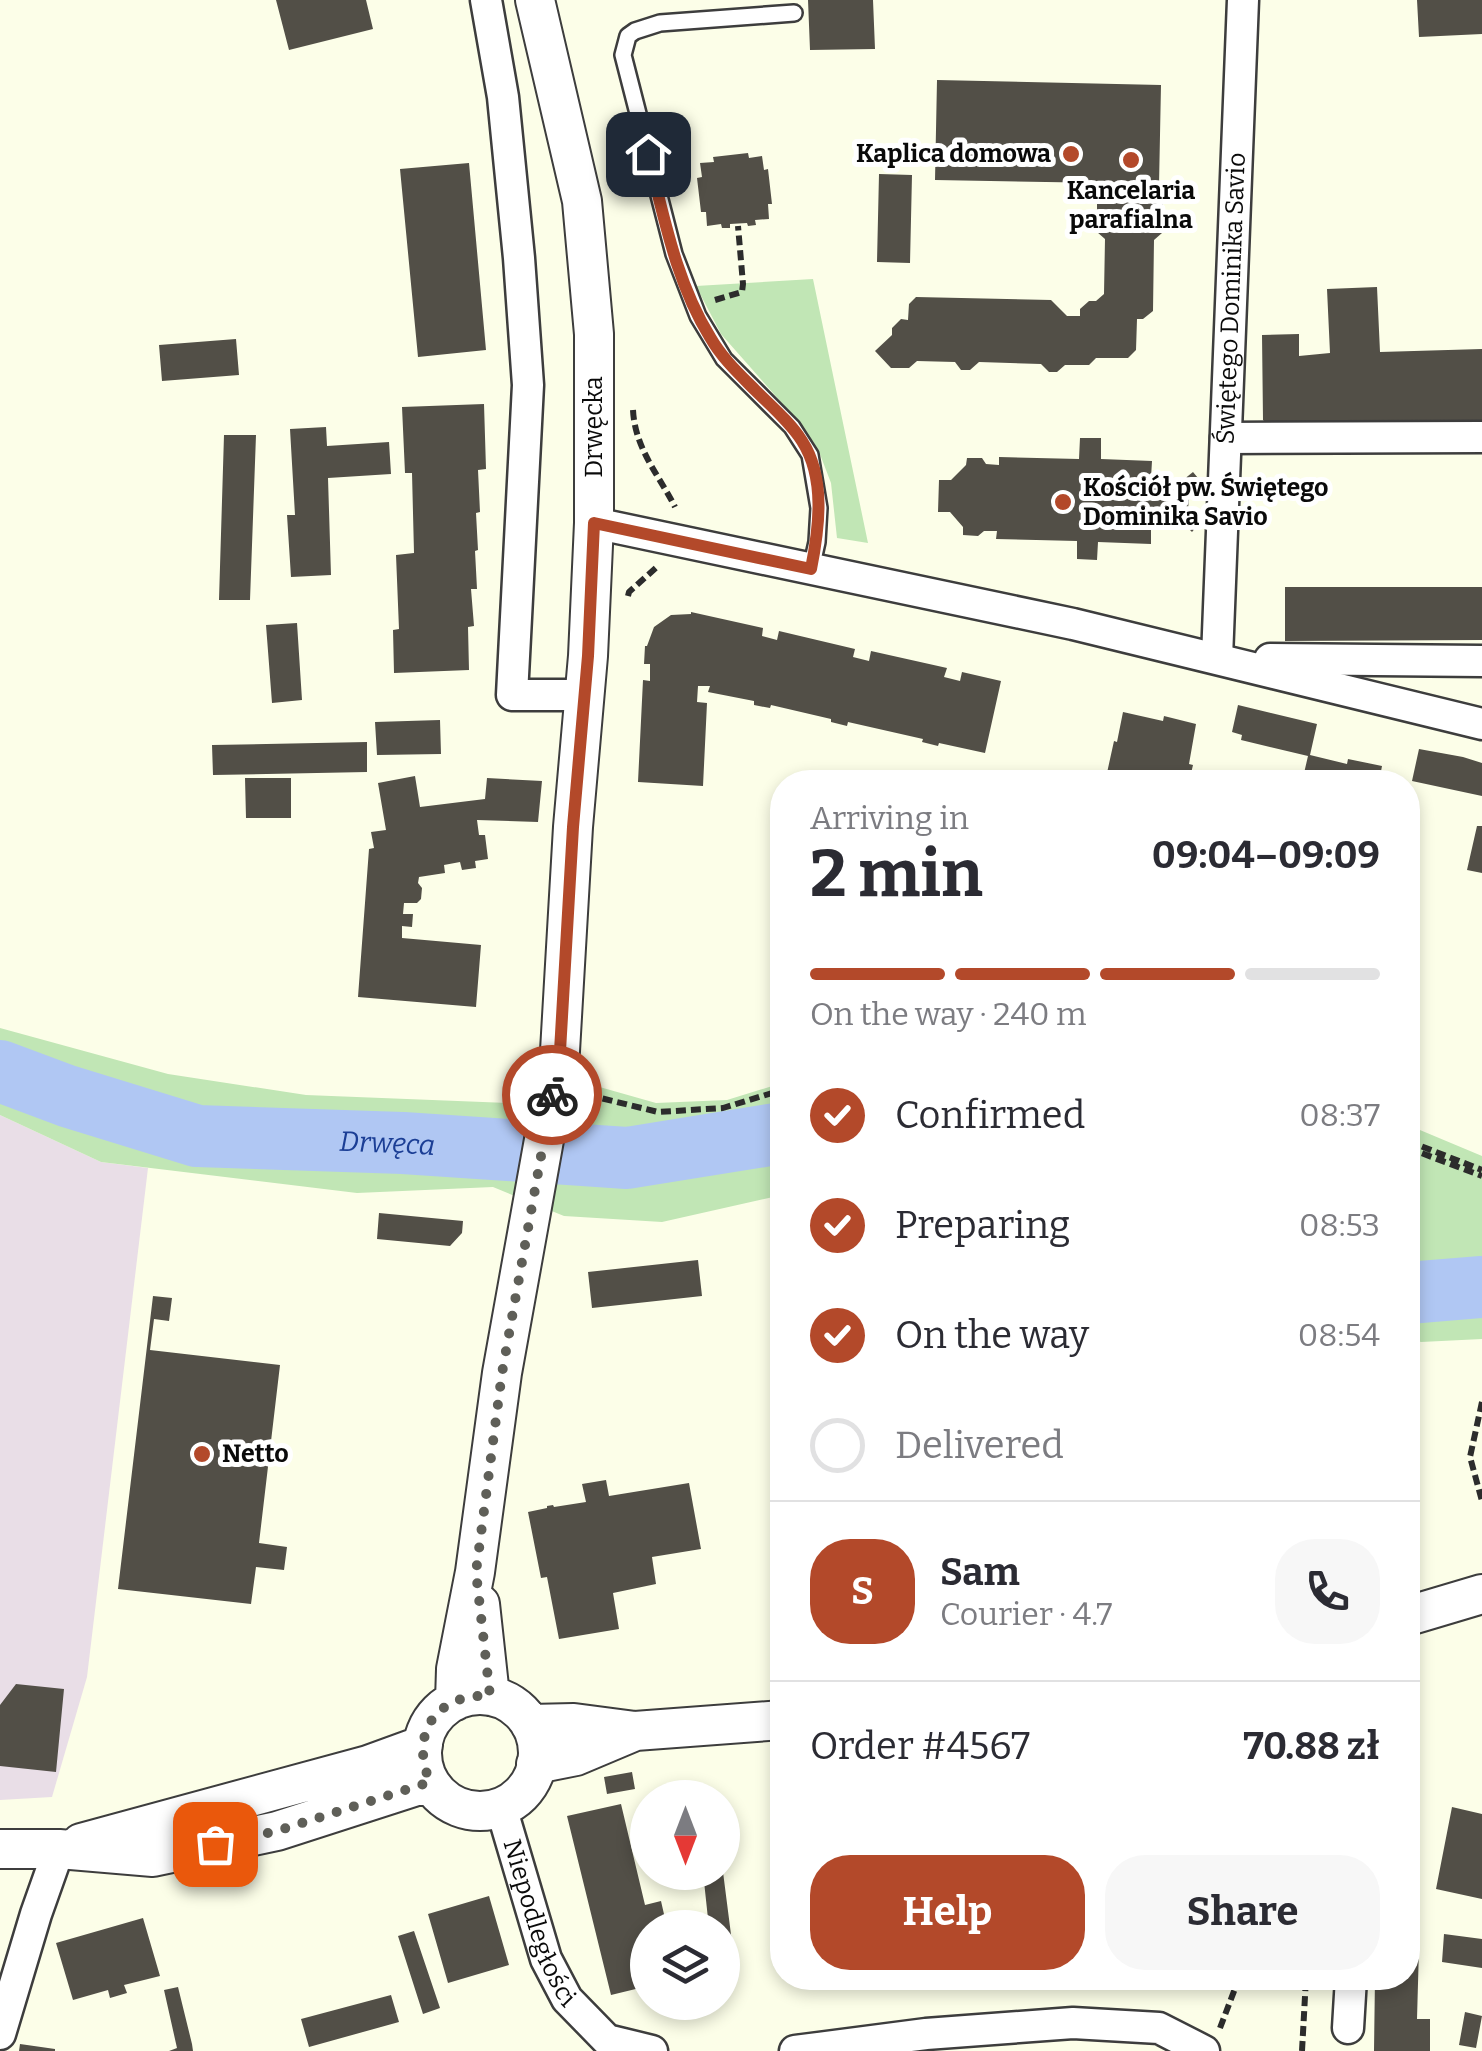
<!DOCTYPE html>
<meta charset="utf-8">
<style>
:root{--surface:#fff;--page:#f7f7f7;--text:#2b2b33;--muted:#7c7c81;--line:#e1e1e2;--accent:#b3492a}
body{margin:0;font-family:Bitter,serif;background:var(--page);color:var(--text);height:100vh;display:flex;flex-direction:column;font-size:38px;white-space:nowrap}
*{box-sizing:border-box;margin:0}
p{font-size:32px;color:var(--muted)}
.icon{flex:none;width:55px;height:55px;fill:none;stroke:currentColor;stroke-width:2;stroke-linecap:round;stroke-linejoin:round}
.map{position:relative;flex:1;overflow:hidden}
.drawer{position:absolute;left:770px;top:770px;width:650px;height:1220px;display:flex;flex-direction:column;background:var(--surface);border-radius:40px;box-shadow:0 5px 15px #0003}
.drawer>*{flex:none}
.needle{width:65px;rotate:180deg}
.tools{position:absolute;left:630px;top:1780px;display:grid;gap:20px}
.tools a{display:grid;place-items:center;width:110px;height:110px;border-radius:50%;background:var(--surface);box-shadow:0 5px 15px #0003;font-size:50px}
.pin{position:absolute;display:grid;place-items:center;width:85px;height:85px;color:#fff;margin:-42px;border-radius:20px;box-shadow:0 5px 15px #0006}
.courier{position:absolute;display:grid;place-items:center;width:100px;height:100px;margin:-50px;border:8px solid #b3492a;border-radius:50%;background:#fff;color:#222;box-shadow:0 2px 12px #0007}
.head em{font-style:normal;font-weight:700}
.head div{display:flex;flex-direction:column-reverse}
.head{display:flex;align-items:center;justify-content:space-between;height:170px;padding:0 40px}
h1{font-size:65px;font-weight:700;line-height:75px}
.bar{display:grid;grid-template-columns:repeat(4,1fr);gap:15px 10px;align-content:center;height:120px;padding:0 40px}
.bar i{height:12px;border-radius:8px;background:var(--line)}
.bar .active{background:var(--accent)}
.bar p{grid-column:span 4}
.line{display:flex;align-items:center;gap:25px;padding:0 40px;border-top:2px solid var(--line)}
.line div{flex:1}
.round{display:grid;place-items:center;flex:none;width:105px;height:105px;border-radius:40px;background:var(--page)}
ol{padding:0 40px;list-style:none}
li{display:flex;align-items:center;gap:30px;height:110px}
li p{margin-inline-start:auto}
li .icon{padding:10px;border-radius:50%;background:var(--accent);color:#fff;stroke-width:4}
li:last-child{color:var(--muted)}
li i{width:55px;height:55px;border:5px solid var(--line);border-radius:50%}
.cta{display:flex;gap:20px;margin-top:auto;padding:20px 40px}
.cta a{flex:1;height:115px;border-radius:40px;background:var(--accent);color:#fff;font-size:40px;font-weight:700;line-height:115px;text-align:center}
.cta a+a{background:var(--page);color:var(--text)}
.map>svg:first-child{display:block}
.industrial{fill:#e9dee7}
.green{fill:#c1e6b5}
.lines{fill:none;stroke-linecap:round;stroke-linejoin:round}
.river{stroke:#b0c7f3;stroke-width:62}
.building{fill:#524f47}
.service-casing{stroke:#3d3d3d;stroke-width:20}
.minor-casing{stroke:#3d3d3d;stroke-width:35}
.tertiary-casing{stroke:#3d3d3d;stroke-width:42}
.path{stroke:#2c2c2c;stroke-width:6;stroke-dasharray:10 5;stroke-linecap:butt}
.service{stroke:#fff;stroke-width:15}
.minor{stroke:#fff;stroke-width:30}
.tertiary{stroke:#fff;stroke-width:38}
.done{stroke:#5f5f58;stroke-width:10;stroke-dasharray:0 18}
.route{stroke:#b3492a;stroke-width:12}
.poi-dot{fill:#b3492a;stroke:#fff;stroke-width:4}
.labels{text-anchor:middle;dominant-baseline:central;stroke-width:10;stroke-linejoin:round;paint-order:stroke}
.poi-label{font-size:25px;font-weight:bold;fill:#0a0a0a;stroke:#fff;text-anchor:start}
.street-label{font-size:25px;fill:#0a0a0a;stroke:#fff}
.water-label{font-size:28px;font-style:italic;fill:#1b3e95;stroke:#fff}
</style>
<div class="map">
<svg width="1482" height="2051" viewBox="0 0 1482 2051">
<rect width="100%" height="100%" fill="#fcfee8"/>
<!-- industrial -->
<path class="industrial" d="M 0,1115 L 101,1162 L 148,1168 L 87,1677 L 52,1797 L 0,1800 Z"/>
<!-- green -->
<path class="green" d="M 813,279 L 868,543 L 837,538 L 831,483 L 818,449 L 802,426 L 721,334 L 696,286 Z
M 0,1028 L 168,1074 L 306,1095 L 508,1103 L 584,1112 L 589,1084 L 656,1103 L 727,1100 L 782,1083 L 782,1195 L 662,1222 L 564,1216 L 493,1187 L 357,1193 L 101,1162 L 0,1115 Z
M 1408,1125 L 1482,1156 L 1482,1339 L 1421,1342 L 1408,1338 Z"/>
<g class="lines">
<!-- river -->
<g class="river">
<path id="s1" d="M 0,1071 L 67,1096 L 197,1136 L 403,1143 L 627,1158 L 782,1133"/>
<path d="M 1408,1293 L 1482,1287"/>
</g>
</g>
<!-- building -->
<path class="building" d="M 276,0 L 366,0 L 373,29 L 289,50 Z
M 808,0 L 873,0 L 875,49 L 810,50 Z
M 1417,0 L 1482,0 L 1482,34 L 1419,37 Z
M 937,80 L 1161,85 L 1159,185 L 1156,185 L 1154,192 L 1163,201 L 1162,233 L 1154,240 L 1153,311 L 1143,319 L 1137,319 L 1136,350 L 1128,358 L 1096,358 L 1089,365 L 1065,365 L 1057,372 L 1049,372 L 1041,364 L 979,362 L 970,370 L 961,370 L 955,362 L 917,361 L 909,368 L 891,368 L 875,351 L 892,335 L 892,328 L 901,319 L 908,320 L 909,304 L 916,297 L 1051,300 L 1067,316 L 1080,316 L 1080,309 L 1089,301 L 1096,301 L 1104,294 L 1105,239 L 1097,232 L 1097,200 L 1106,192 L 1106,183 L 935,180 Z
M 748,153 L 749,158 L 762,156 L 764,170 L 768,169 L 772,204 L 768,204 L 769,219 L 755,220 L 756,225 L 748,226 L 747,223 L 730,224 L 730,228 L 722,228 L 721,224 L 707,226 L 706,212 L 701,212 L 697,178 L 702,177 L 700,163 L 714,162 L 713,157 Z
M 469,163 L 486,350 L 418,357 L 400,169 Z
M 879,174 L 912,175 L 910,263 L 877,262 Z
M 1377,287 L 1380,352 L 1482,349 L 1482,420 L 1271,427 L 1263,420 L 1262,335 L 1299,334 L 1299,356 L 1330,353 L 1327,289 Z
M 236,339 L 239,375 L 162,381 L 159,345 Z
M 484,404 L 486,469 L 478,470 L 480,512 L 476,513 L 478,550 L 475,551 L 477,589 L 471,589 L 474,626 L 468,627 L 469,670 L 394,673 L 393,630 L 399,629 L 396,555 L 414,553 L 412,473 L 405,473 L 402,407 Z
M 326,427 L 327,446 L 389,442 L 391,474 L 328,478 L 331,575 L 291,577 L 287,515 L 295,515 L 290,429 Z
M 224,435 L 256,435 L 250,600 L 219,600 Z
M 1080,438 L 1101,438 L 1101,459 L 1152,461 L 1151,478 L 1183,480 L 1193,472 L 1198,478 L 1191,484 L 1188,508 L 1191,512 L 1190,518 L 1197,526 L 1192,532 L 1184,524 L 1151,523 L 1151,544 L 1098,542 L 1097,560 L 1077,559 L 1077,541 L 996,539 L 997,531 L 984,531 L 978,536 L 963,535 L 963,527 L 950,512 L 938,512 L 939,480 L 951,480 L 966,465 L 967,458 L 982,458 L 986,464 L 999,465 L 999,457 L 1079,459 Z
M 1285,587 L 1482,587 L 1482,640 L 1285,641 Z
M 691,612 L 763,628 L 762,636 L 777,640 L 779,631 L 855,649 L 853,657 L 869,661 L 871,651 L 947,668 L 944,677 L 960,681 L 962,672 L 1001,681 L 985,753 L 939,743 L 938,746 L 922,742 L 923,739 L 848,722 L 847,726 L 831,722 L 831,719 L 771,705 L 770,708 L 754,705 L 754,701 L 708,692 L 710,686 L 698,686 L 697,702 L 707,703 L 703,786 L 638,782 L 643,680 L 650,681 L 650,664 L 644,664 L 645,646 L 647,646 L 654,627 L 671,615 L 691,614 Z
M 297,623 L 302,700 L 272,703 L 266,625 Z
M 1238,705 L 1317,724 L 1310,755 L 1347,764 L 1348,759 L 1382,766 L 1379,782 L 1302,782 L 1308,756 L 1241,740 L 1242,735 L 1232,732 Z
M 1123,712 L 1163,721 L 1164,716 L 1196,724 L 1189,764 L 1193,765 L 1189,782 L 1105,782 L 1114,741 L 1117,742 Z
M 440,720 L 441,754 L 377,755 L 375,722 Z
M 367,742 L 367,772 L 213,775 L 212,745 Z
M 1419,749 L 1463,757 L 1482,763 L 1482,796 L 1412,781 Z
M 415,776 L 420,807 L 485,799 L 487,778 L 542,781 L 538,822 L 477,820 L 479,835 L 485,835 L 488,859 L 475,861 L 476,868 L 462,870 L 460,862 L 444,865 L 445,873 L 419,877 L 418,883 L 422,888 L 421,899 L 417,903 L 404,903 L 403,914 L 413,914 L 412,927 L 402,926 L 402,938 L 481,945 L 476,1007 L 358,997 L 369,849 L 374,848 L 371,832 L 386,830 L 378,783 Z
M 245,778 L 291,778 L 291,818 L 246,818 Z
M 1477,826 L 1482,826 L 1482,873 L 1467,870 Z
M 379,1213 L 463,1221 L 462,1233 L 450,1246 L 377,1239 Z
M 698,1260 L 702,1296 L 592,1308 L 588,1272 Z
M 153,1296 L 172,1298 L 169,1321 L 154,1319 L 150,1350 L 280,1365 L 259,1543 L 287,1547 L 284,1570 L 256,1567 L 251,1604 L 118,1589 Z
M 606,1480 L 609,1496 L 689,1483 L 701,1549 L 652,1557 L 656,1584 L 613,1593 L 619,1629 L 559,1639 L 547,1577 L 541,1578 L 528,1512 L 547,1508 L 547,1506 L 553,1505 L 554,1507 L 586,1502 L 582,1484 Z
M 16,1684 L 64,1689 L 56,1772 L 0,1766 L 0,1705 Z
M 632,1772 L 635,1789 L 607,1794 L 604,1777 Z
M 621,1804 L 645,1905 L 661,1901 L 666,1923 L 648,1928 L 648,1986 L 611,1995 L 567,1816 Z
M 1452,1807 L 1482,1814 L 1482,1899 L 1436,1889 Z
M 703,1872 L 723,1872 L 734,1958 L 722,1959 L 722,1928 L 709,1928 Z
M 489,1896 L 509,1965 L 448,1983 L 428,1914 Z
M 1408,1912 L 1420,1912 L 1417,2019 L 1430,2019 L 1430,2051 L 1374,2051 L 1375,1978 L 1408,1978 Z
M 143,1918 L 160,1976 L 124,1985 L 127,1993 L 110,1998 L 108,1990 L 73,2000 L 56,1943 Z
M 414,1931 L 440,2008 L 423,2014 L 398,1936 Z
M 1444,1934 L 1482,1939 L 1482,1968 L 1442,1962 Z
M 178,1987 L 192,2044 L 193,2051 L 169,2051 L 177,2048 L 164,1990 Z
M 391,1995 L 399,2022 L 309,2047 L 301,2019 Z
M 1465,2012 L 1482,2016 L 1476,2048 L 1459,2045 Z
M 20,2044 L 55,2049 L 55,2051 L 19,2051 Z"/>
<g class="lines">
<defs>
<path id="service" d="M 794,13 L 660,23 L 635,31 L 628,36 L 623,55 L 674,254 L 698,316 L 724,359 L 792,427 L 810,455 L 819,508 L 817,542 L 811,569"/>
<g id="minor">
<path d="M 486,0 L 503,97 L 519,258 L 528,385 L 512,695 L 585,695"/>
<path d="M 1226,438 L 1482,437"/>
<path d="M 594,523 L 1073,624 L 1482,724"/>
<path id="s2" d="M 1217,658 L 1243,0"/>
<path d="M 1270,659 L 1482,661"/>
<path id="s3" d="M 501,1807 L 546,1959 L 567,1999 L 607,2040 L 652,2051"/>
<path d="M 1348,2028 L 1351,1978"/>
<path d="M 0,2034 L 36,1914 L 59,1849"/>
<path d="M 795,2051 L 926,2034 L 1073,2023 L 1159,2028 L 1204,2051"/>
</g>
<path id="tertiary" d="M 480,1604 L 490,1696
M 1408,1616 L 1482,1594
M422 1753a58 58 0 1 1 116 0a58 58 0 1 1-116 0Z
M 455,1701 L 456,1669 L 475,1572 L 502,1373 L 560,1051 L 573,827 L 588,656 L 594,523 L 594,334 L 582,201 L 535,0
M 530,1724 L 574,1723 L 635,1731 L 782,1720
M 536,1764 L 576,1756 L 633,1732
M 81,1843 L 368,1765 L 423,1745
M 0,1849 L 59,1849 L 153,1857 L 277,1831 L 429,1782"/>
</defs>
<!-- service casing -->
<use href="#service" class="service-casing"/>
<!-- minor casing -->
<use href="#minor" class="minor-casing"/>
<!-- tertiary casing -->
<use href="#tertiary" class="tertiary-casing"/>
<!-- path -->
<path class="path" d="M 715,300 L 742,292 L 743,284 L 738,226
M 633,410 C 635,449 659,475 675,507
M 628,596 L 629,592 L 658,566
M 588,1095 L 658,1112 L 723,1108 L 782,1090
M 1408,1141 L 1482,1170
M 1408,1148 L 1482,1176
M 1482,1402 L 1470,1457 L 1482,1501
M 1220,2028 L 1239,1978
M 1302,2051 L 1306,1978"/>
<!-- service -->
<use href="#service" class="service"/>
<!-- minor -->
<use href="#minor" class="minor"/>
<!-- tertiary -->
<use href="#tertiary" class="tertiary"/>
</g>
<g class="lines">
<!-- done -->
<path class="done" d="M 215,1844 L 277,1831 L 430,1782 C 409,1733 437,1693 490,1696 L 476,1572 L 502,1373 L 552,1095"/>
<!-- route -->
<path class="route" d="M 552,1095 L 560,1051 L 573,827 L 588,656 L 594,523 L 811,569 C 819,529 826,478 802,441 C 790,422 771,406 755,390 C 738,373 722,358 710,337 C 676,282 664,217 648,154"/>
</g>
<!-- markers -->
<g class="poi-dot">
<circle cx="1071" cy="154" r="10"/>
<circle cx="1131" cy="160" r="10"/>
<circle cx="1063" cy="502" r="10"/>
<circle cx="202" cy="1454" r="10"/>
</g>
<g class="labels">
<!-- poi labels -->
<g class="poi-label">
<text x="1051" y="154" text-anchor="end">Kaplica domowa</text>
<text x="1131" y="191" text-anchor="middle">Kancelaria<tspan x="1131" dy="29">parafialna</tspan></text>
<text x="1083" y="488">Kościół pw. Świętego<tspan x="1083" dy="29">Dominika Savio</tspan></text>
<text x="222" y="1454">Netto</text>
</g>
<!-- street labels -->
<g class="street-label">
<text stroke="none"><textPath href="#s2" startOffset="360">Świętego Dominika Savio</textPath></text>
<text transform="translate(594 427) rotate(-90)">Drwęcka</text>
<text stroke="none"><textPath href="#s3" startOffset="122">Niepodległości</textPath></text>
</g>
<!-- water labels -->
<g class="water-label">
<text stroke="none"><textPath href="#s1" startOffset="398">Drwęca</textPath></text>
</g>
</g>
</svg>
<div class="tools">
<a><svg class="needle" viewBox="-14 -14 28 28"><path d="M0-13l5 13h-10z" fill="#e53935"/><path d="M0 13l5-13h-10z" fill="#7c7c81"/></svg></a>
<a><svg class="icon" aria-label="layers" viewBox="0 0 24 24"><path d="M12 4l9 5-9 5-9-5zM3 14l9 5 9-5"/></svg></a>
</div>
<div class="pin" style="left:215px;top:1844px;background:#ea580c"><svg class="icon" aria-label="bag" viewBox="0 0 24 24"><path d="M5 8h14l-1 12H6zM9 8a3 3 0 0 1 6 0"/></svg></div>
<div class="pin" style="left:648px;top:154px;background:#1f2937"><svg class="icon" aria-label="home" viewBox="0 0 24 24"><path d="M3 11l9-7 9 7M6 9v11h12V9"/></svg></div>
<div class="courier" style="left:552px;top:1095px"><svg class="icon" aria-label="bike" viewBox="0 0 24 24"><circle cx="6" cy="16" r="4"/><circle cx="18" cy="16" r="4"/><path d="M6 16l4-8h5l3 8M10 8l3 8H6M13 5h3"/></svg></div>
<section class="drawer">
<div class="head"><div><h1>2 min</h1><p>Arriving in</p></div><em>09:04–09:09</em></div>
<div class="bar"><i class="active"></i><i class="active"></i><i class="active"></i><i></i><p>On the way · 240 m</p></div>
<ol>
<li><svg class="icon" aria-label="check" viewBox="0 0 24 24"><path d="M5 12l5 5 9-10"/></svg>Confirmed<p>08:37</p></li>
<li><svg class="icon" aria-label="check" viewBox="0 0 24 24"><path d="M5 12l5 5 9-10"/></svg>Preparing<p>08:53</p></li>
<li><svg class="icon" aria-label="check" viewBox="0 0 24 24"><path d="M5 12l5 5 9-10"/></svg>On the way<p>08:54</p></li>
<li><i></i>Delivered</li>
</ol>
<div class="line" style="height:180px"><b class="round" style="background:var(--accent);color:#fff">S</b><div><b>Sam</b><p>Courier · 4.7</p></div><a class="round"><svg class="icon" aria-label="phone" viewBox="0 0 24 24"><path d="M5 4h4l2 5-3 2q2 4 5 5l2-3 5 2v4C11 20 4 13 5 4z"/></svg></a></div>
<div class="line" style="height:130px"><div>Order #4567</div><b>70.88 zł</b></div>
<div class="cta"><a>Help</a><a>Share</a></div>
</section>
</div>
